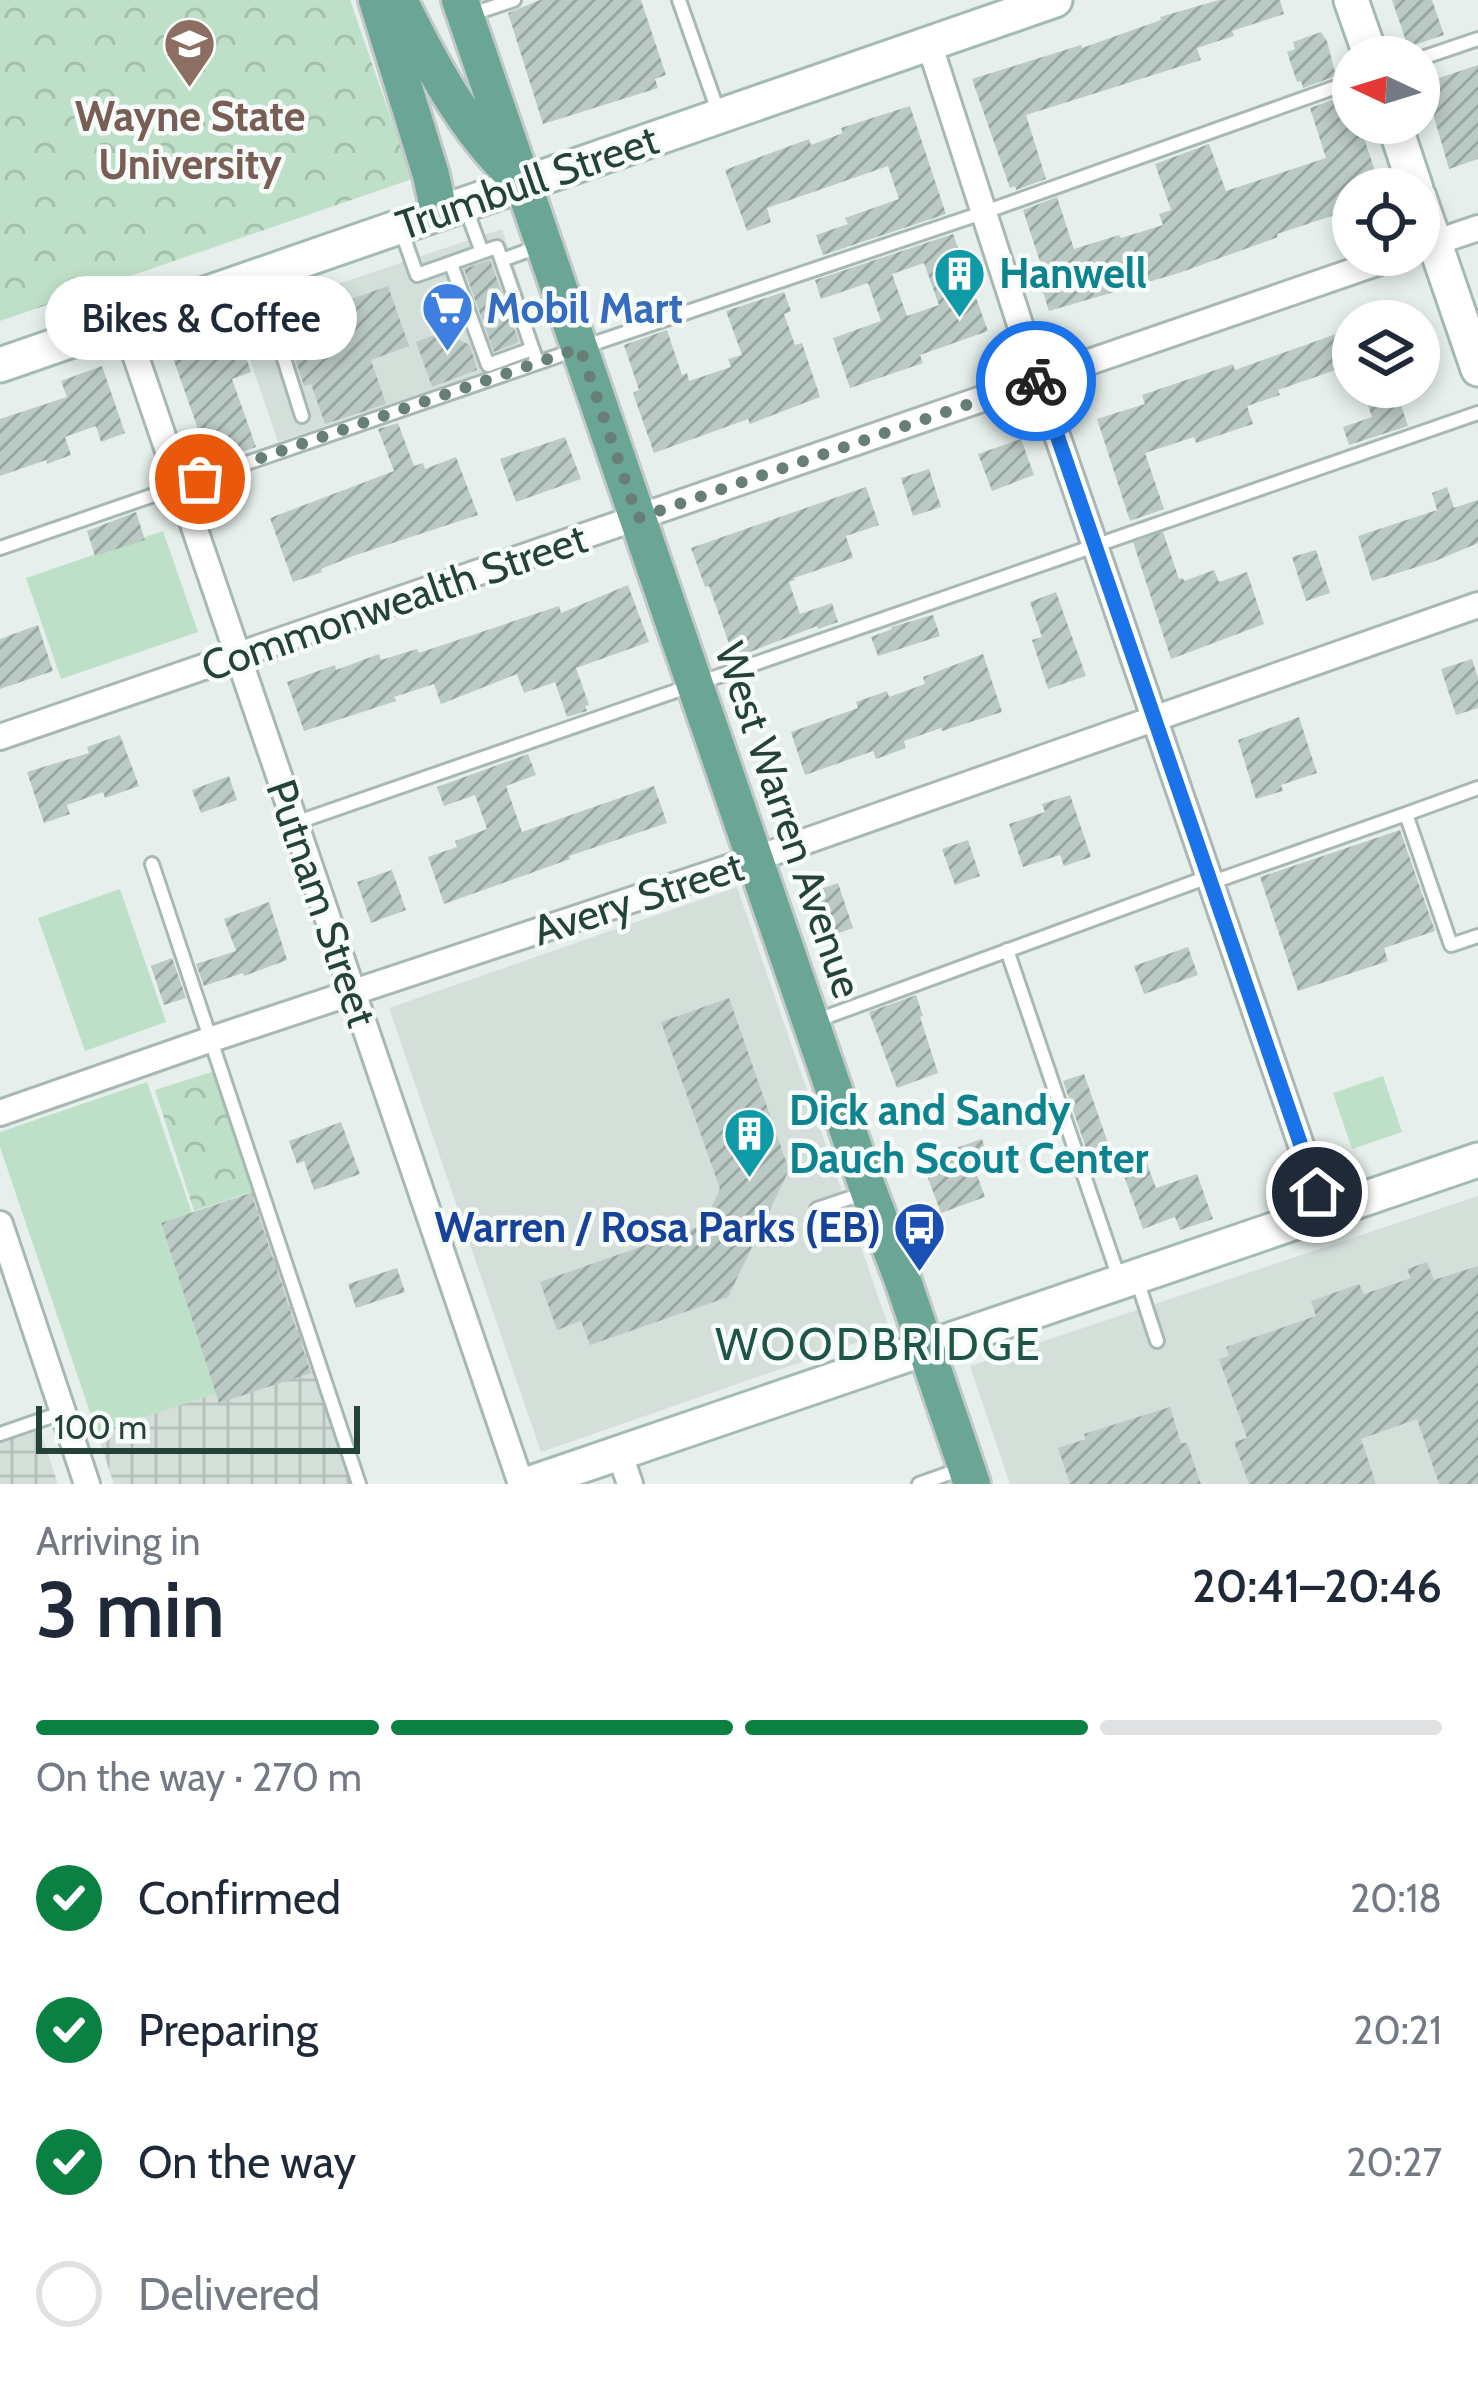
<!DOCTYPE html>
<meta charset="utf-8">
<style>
:root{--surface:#fff;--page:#f6f6f7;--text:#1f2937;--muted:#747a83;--line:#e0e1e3;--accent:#0b8043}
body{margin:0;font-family:Cabin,sans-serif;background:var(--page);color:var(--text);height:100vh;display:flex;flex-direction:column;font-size:45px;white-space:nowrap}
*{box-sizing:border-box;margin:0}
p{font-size:39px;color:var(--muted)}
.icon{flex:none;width:66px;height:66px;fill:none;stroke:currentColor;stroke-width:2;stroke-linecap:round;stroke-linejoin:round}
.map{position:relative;height:1484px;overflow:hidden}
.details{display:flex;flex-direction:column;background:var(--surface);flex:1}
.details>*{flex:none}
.needle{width:78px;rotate:274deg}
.fabs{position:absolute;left:1332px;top:36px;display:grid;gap:24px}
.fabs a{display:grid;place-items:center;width:108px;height:108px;border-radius:50%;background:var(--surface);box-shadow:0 6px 18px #0003;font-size:60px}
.scale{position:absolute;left:36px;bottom:30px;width:324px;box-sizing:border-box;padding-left:12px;border:6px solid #24423a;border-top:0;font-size:33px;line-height:42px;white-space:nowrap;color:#24423a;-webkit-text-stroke:9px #f7fbf9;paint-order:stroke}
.pin{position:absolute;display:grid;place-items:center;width:102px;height:102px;color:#fff;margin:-51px;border:6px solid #fff;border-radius:50%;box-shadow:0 3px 12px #0007}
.courier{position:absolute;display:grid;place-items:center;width:120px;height:120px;margin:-60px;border:9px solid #1a73e8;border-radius:50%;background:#fff;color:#222;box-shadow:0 3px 15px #0007}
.bubble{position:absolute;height:84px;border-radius:42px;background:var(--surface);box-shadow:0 6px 18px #0003;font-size:39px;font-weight:600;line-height:84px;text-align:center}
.overview em{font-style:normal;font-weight:600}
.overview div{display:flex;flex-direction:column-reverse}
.overview{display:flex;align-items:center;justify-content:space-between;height:204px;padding:0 36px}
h1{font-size:78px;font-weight:600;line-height:90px}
.bar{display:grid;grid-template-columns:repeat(4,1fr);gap:18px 12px;align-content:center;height:144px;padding:0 36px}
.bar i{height:15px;border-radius:9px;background:var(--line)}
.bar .current{background:var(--accent)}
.bar p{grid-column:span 4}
ol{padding:0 36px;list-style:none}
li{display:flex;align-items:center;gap:36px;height:132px}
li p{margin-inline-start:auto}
li .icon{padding:12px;border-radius:50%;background:var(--accent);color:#fff;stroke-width:4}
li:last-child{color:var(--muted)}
li i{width:66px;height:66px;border:6px solid var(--line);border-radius:50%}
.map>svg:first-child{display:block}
.built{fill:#d4dfda}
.industrial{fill:url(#industrial-grid)}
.grass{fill:#bfe0c8}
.forest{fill:url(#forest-crowns)}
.building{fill:url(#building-hatch);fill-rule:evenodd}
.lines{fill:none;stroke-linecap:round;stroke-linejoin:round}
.lane-casing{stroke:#a8b8b2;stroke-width:18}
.street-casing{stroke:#a8b8b2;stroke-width:30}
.secondary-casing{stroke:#a4bbb3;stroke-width:39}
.primary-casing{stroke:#c2cac8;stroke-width:42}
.lane{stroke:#fff;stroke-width:12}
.street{stroke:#fff;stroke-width:24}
.secondary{stroke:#fff;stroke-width:33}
.primary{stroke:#6aa596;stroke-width:36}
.done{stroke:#687f78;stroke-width:12;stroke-dasharray:0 21.6}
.route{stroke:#1a73e8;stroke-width:15}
.labels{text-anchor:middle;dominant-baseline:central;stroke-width:9;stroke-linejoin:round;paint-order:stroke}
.education-label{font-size:42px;font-weight:bold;fill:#785e54;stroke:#f7fbf9}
.street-label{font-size:42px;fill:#24423a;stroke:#f7fbf9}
.culture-label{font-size:42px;font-weight:bold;fill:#0d838f;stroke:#f7fbf9;text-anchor:start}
.shop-label{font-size:42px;font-weight:bold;fill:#366cbe;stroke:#f7fbf9;text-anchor:start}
.transit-label{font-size:42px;font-weight:bold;fill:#164399;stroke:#f7fbf9;text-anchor:end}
.neighbourhood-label{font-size:45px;letter-spacing:3px;fill:#1f5548;stroke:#f7fbf9}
</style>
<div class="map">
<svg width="1478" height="1484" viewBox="0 0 1478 1484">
<defs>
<pattern id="industrial-grid" width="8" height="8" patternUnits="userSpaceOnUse" patternTransform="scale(3)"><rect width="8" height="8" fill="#d4dfda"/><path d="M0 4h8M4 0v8" fill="none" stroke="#b6c1bc"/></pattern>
<pattern id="forest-crowns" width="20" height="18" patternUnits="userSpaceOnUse" patternTransform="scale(3)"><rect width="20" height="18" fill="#bfe0c8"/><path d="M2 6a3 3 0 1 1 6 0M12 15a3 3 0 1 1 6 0" fill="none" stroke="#a4c1ad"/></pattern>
<pattern id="building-hatch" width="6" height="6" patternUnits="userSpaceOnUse" patternTransform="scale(3)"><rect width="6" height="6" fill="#bbcac4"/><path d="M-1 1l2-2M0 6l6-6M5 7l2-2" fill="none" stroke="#98a6a0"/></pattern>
</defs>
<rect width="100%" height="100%" fill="#e6efeb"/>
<!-- built -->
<path class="built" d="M 502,229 L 543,352 L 278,442 L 236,318 Z
M 737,887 L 890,1331 L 541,1452 L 389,1008 Z
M 1478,1196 L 1478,1484 L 1010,1484 L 970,1366 Z"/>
<!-- industrial -->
<path class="industrial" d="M 255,1191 L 352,1484 L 114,1484 L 97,1433 L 216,1393 L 161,1223 Z
M 39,1427 L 58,1484 L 0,1484 L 0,1441 Z"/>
<!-- grass -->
<path class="grass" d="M 163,531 L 198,632 L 61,679 L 26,578 Z
M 120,889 L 166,1022 L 85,1051 L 38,918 Z
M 1383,1076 L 1402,1132 L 1352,1149 L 1333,1093 Z
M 147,1082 L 192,1213 L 161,1224 L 217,1393 L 97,1433 L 0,1147 L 0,1132 Z"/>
<!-- forest -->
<path class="forest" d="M 0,0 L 350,0 L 412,179 L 0,321 Z
M 215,1071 L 255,1191 L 194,1211 L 155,1090 Z"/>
<!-- building -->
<path class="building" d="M 540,0 L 641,0 L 666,75 L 655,79 L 658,88 L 543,124 L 508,13 Z
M 1219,0 L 1280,0 L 1284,14 L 1232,31 L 1234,36 L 1197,48 L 1201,60 L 1026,115 L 1046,179 L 1016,190 L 1015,186 L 1010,188 L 972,79 L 1081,45 L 1082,48 L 1161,20 L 1160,17 Z
M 1392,0 L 1432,0 L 1444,35 L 1408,47 Z
M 1321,32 L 1327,41 L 1336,76 L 1303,88 L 1301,81 L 1297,82 L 1287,52 L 1295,49 L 1293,42 Z
M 1478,65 L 1478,159 L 1449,169 L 1424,83 Z
M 1349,94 L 1353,106 L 1353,123 L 1359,123 L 1381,189 L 1353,189 L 1353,209 L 1277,234 L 1278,237 L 1179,273 L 1049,311 L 1037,273 L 1043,271 L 1023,210 L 1057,197 L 1074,249 L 1119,235 L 1121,238 L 1163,225 L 1159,214 L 1171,210 L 1155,164 L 1209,144 L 1226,191 L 1326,158 L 1310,108 Z
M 910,106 L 946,214 L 823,255 L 816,235 L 848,224 L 845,218 L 899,199 L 888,166 L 767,208 L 771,222 L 747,231 L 725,170 L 809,139 L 811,145 L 843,133 L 841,128 Z
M 953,234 L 988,331 L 920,355 L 923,363 L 850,388 L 833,338 L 881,321 L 868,283 L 821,299 L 815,280 ZM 924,263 L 939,305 L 907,316 L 892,274 Z
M 490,260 L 519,342 L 494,352 L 464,269 Z
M 388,286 L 409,346 L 371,360 L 386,404 L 325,424 L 311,384 L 304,386 L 283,321 L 349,294 L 351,299 Z
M 784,292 L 791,311 L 784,314 L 795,345 L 802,343 L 820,397 L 750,424 L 748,419 L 654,453 L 633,393 L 639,390 L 624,345 L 667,330 L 682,375 L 687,373 L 689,381 L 731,367 L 728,359 L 742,355 L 726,311 Z
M 234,322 L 251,372 L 232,379 L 256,447 L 210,463 L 168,344 Z
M 1353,328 L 1353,364 L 1278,390 L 1280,395 L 1247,406 L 1253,424 L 1196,443 L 1194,437 L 1145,453 L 1164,509 L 1130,521 L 1097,419 L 1145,404 L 1142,395 L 1233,364 L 1235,370 Z
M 442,332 L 470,345 L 477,370 L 432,387 L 416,342 Z
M 102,366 L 125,433 L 101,442 L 96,426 L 65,437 L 71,455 L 47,464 L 46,460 L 0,476 L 0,419 L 67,397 L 61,381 Z
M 1362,387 L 1395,387 L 1408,426 L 1349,445 L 1343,427 L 1372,417 Z
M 398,423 L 414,466 L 423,463 L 425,469 L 456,457 L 478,515 L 353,556 L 321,569 L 322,572 L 293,582 L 270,518 L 394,471 L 378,429 Z
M 565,437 L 581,479 L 516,502 L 500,459 Z
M 1021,439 L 1034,475 L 992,491 L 978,454 Z
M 929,469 L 941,507 L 913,516 L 901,478 Z
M 866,487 L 879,525 L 846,536 L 853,558 L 794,578 L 795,580 L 789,582 L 800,614 L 832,603 L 838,622 L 818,629 L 817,626 L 734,658 L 709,586 L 705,587 L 691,548 Z
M 1447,487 L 1454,508 L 1478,500 L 1478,543 L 1433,562 L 1372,581 L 1358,536 L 1437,510 L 1432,493 Z
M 136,512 L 145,540 L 95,556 L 87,531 Z
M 1163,532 L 1179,579 L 1183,578 L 1184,581 L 1214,570 L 1219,582 L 1247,572 L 1264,624 L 1171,659 L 1133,542 Z
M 1316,550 L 1330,593 L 1306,601 L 1292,557 Z
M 628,585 L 649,642 L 576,668 L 589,705 L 585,706 L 587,711 L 567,717 L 555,682 L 524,693 L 517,674 L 441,704 L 434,684 L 394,697 L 396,701 L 304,731 L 287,682 L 335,665 L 336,670 L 379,654 L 381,660 L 417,649 L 419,653 L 559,606 L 561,613 Z
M 1056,592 L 1086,676 L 1048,689 L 1032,640 L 1042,637 L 1030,602 Z
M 933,615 L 940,636 L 878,656 L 871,637 L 892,629 L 891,627 Z
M 38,625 L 53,671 L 0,689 L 0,639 Z
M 983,654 L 1002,712 L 942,731 L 941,728 L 904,741 L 906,748 L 876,759 L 873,751 L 805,775 L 791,732 L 858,708 L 856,702 L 887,691 L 889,697 L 925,684 L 923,677 Z
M 1472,659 L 1478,678 L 1478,708 L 1456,715 L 1441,669 Z
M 1299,717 L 1317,773 L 1281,785 L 1283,791 L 1256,799 L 1238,740 Z
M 120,735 L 139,786 L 105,798 L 103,792 L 67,805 L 70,814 L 44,823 L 27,772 L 89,753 L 87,747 Z
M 528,754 L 536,775 L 506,786 L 522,832 L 654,786 L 667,823 L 569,856 L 570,859 L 444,904 L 428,857 L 457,847 L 455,841 L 487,829 L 475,795 L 444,806 L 437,787 Z
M 229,776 L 237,800 L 201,813 L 192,790 Z
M 1070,795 L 1091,857 L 1064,866 L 1060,855 L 1023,867 L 1009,824 L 1045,812 L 1042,804 Z
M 1400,830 L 1435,931 L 1384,948 L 1388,961 L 1298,991 L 1260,877 Z
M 968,840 L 980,876 L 955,885 L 942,849 Z
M 392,870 L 406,910 L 371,923 L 357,882 Z
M 838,883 L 853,928 L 828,937 L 812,892 Z
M 269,902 L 287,960 L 244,976 L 243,973 L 204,986 L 196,964 L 236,951 L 224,919 Z
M 1188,947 L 1198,975 L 1144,994 L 1134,966 Z
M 172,958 L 186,998 L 164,1005 L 151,966 Z
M 916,995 L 923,1016 L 920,1017 L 938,1073 L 897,1088 L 869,1012 Z
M 729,998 L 789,1170 L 728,1297 L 590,1345 L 581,1321 L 557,1330 L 540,1282 L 703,1225 L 720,1189 L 661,1022 Z
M 1084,1074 L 1109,1146 L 1088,1154 L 1063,1081 Z
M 341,1122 L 360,1174 L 314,1190 L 304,1161 L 297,1164 L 289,1141 Z
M 982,1139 L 989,1162 L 974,1167 L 985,1197 L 941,1213 L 921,1160 Z
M 1146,1161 L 1156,1188 L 1197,1174 L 1213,1219 L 1180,1230 L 1175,1217 L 1143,1229 L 1122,1170 Z
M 251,1193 L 311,1373 L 219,1403 L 161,1223 Z
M 1427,1262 L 1434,1280 L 1478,1266 L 1478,1484 L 1439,1484 L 1417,1419 L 1361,1439 L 1376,1484 L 1249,1484 L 1234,1442 L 1247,1438 L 1219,1359 L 1229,1356 L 1226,1347 L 1316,1316 L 1311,1301 L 1359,1284 L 1364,1294 L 1411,1278 L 1407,1269 Z
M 397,1268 L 405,1292 L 356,1308 L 348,1284 Z
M 1170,1407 L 1181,1443 L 1187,1443 L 1201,1484 L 1070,1484 L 1058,1448 L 1086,1439 L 1084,1434 Z"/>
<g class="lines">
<defs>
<path id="lane" d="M 679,0 L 719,114
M 469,15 L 514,0
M 1419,59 L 1478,39
M 400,227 L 417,275 L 482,252 L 466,209
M 482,252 L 497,247 L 535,356
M 502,260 L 540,246
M 451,264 L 488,365 L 532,349
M 258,276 L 302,416
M 0,548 L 607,339 L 985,212 L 1353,81
M 1406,814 L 1478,788
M 295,823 C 689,687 1082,547 1478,413
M 152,864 L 359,1484
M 1210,883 L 1406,814 L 1451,945 L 1478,936
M 1007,950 L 1119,1278
M 815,1021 L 1208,877
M 817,1209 L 862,1194
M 1137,1280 L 1157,1341
M 0,1434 L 64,1412
M 919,1484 L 964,1468"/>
<path id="street" d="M 929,43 L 1038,380 L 1324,1212
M 1419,248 L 1478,228
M 124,322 L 521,1484
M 0,737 L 1400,255
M 0,1113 L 212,1039 L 755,859 L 1478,605
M 0,1224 L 87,1484
M 619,1452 L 630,1484"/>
<path id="secondary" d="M 1351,0 L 1371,57
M 1394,123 L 1416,189
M 1419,197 L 1478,369
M 0,365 L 1055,0
M 528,1484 L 1478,1160"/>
<path id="primary" d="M 377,0 L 431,175 L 439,212
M 399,0 C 430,63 465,130 517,178
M 460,0 L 869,1192 L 902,1278 L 972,1484"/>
</defs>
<!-- lane casing -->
<use href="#lane" class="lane-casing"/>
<!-- street casing -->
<use href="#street" class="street-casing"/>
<!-- secondary casing -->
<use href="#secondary" class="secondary-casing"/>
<!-- primary casing -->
<use href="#primary" class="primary-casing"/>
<!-- lane -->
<use href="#lane" class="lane"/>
<!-- street -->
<use href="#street" class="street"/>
<!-- secondary -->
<use href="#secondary" class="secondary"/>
<!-- primary -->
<use href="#primary" class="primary"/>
</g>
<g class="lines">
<!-- done -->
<path class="done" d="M 200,479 L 580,348 L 638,518 L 1036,381"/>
<!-- route -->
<path class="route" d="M 1036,381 L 1038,380 L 1047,406 L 1317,1192"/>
</g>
<!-- icons -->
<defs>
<symbol id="university-pin" viewBox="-11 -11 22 30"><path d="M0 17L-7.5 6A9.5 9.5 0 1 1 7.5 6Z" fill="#8d6e63" stroke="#f7fbf9"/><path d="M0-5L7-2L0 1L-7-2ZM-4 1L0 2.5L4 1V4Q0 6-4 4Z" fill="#fff"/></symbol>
<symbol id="building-pin" viewBox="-11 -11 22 30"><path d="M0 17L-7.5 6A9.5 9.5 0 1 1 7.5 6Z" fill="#0f9aa8" stroke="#f7fbf9"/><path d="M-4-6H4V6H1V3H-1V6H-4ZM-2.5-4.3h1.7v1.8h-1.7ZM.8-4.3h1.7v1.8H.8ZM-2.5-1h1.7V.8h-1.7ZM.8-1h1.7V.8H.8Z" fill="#fff"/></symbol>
<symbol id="supermarket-pin" viewBox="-11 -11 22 30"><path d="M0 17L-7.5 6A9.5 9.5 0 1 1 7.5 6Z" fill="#3f7fe0" stroke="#f7fbf9"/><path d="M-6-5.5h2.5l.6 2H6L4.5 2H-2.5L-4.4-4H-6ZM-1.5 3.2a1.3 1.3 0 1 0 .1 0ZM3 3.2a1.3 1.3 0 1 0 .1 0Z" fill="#fff"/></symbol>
<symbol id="bus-pin" viewBox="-11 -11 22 30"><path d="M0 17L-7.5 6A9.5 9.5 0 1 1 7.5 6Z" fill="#1a4fb4" stroke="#f7fbf9"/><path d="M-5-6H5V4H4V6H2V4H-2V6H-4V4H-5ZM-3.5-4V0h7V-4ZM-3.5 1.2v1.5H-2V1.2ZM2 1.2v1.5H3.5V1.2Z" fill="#fff"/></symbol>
</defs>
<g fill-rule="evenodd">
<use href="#university-pin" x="160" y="14" width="59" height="81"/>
<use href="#building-pin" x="930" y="244" width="59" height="81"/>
<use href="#supermarket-pin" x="418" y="278" width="59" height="81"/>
<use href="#building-pin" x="720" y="1104" width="59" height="81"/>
<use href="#bus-pin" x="890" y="1198" width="59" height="81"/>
</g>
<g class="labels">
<!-- education labels -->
<g class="education-label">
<text x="190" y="116">Wayne State<tspan x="190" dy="48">University</tspan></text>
</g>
<!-- street labels -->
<g class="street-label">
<text transform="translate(527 182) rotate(-19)">Trumbull Street</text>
<text transform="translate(394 602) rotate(-19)">Commonwealth Street</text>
<text transform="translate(789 820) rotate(71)">West Warren Avenue</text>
<text transform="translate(638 898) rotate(-18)">Avery Street</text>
<text transform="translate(322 903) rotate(71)">Putnam Street</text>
</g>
<!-- culture labels -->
<g class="culture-label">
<text x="999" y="273">Hanwell</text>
<text x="789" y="1110">Dick and Sandy<tspan x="789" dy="48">Dauch Scout Center</tspan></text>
</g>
<!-- shop labels -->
<g class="shop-label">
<text x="486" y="308">Mobil Mart</text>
</g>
<!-- transit labels -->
<g class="transit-label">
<text x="881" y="1227">Warren / Rosa Parks (EB)</text>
</g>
<!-- neighbourhood labels -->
<g class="neighbourhood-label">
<text x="879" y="1344">WOODBRIDGE</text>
</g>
</g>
</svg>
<div class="fabs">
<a><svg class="needle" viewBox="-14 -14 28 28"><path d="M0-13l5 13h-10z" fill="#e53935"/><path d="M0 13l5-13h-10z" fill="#747a83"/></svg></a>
<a><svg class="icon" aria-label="locate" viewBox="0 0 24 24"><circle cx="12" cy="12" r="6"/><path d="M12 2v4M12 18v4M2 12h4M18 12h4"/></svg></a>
<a><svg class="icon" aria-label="layers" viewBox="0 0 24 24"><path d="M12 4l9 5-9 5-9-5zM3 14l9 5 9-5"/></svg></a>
</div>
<div class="scale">100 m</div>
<div class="pin" style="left:200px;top:479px;background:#ea580c"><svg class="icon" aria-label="bag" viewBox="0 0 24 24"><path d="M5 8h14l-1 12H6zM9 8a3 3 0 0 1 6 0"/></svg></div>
<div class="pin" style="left:1317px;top:1192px;background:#1f2937"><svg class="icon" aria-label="home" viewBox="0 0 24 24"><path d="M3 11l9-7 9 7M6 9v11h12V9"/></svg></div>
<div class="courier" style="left:1036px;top:381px"><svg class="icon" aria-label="bike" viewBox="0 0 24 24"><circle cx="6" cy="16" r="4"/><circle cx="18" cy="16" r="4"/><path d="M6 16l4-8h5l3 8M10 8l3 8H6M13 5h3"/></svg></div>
<div class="bubble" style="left:45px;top:276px;width:312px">Bikes &amp; Coffee</div>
</div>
<section class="details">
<div class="overview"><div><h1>3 min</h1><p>Arriving in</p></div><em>20:41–20:46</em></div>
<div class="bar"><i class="current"></i><i class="current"></i><i class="current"></i><i></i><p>On the way · 270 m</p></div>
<ol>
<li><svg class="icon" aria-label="check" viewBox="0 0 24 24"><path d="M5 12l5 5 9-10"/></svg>Confirmed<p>20:18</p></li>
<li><svg class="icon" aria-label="check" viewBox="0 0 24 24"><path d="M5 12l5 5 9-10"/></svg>Preparing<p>20:21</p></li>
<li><svg class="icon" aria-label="check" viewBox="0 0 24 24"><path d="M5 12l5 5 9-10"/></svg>On the way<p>20:27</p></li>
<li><i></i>Delivered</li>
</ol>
</section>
